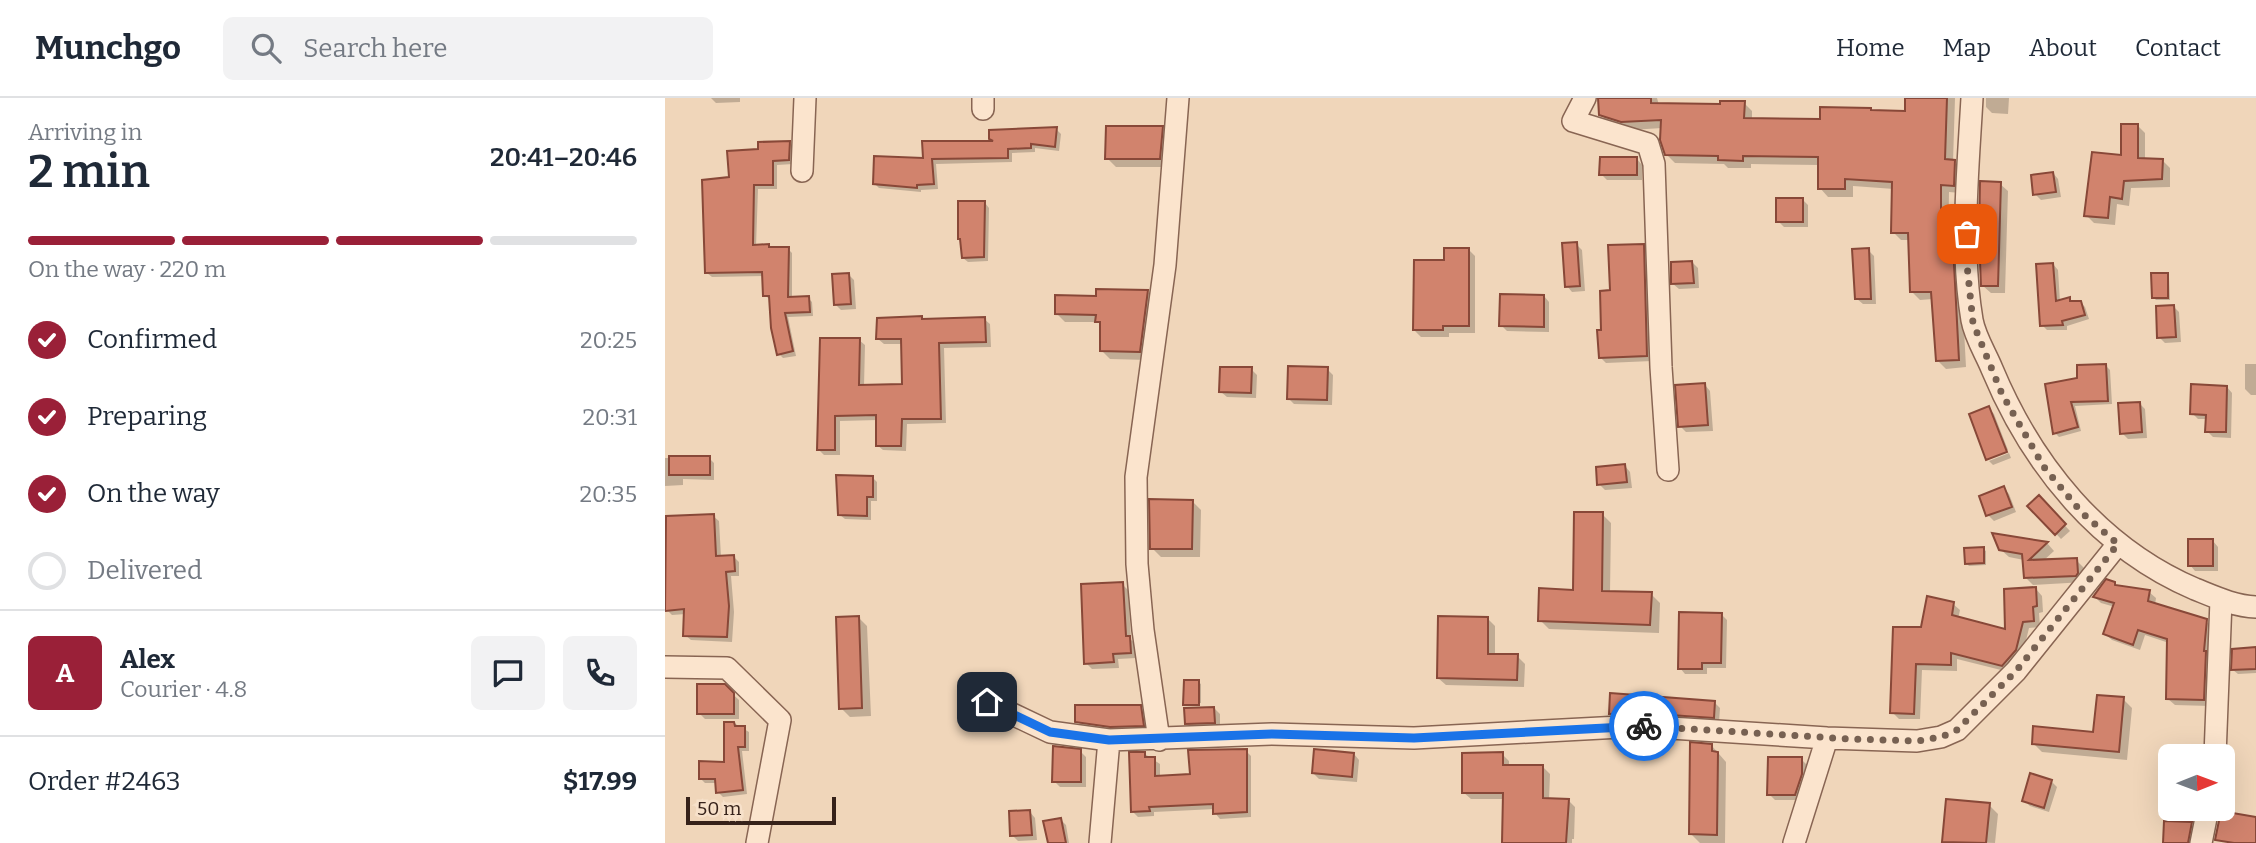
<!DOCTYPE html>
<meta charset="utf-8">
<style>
:root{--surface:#fff;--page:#f2f2f3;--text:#1f2937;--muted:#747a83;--line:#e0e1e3;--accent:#9a2038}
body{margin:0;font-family:Bitter,serif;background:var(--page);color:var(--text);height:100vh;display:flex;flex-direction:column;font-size:26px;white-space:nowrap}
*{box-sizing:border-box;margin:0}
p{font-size:23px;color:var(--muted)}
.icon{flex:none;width:38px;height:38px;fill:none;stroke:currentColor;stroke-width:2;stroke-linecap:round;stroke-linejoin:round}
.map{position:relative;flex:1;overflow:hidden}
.panel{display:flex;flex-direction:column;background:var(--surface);width:665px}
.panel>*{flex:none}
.needle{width:46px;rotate:89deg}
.buttons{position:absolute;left:1493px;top:646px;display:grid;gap:14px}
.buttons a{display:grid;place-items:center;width:77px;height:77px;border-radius:10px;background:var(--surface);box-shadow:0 7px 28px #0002;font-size:35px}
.scale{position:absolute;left:21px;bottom:18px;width:150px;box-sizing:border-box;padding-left:7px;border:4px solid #36221a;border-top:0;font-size:19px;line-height:24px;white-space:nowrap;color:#36221a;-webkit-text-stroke:5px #f7e1ca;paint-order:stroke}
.pin{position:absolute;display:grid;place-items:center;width:60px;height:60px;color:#fff;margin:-30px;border-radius:14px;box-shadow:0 4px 10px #0006}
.courier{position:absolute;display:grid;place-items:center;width:70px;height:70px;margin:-35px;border:5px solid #1a73e8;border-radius:50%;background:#fff;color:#222;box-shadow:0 2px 9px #0007}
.headline em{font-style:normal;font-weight:600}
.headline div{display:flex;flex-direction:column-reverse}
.headline{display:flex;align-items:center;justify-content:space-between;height:119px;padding:0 28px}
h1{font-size:46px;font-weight:600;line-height:52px}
.bar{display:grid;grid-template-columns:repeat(4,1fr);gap:10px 7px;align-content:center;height:84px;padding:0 28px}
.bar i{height:9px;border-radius:5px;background:var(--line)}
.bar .on{background:var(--accent)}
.bar p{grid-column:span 4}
.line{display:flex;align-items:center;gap:18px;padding:0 28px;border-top:2px solid var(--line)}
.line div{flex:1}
.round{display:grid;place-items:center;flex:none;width:74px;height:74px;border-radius:10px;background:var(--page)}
ol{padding:0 28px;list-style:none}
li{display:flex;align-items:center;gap:21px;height:77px}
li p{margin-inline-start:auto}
li .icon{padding:7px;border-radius:50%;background:var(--accent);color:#fff;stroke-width:4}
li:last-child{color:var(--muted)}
li i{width:38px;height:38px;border:4px solid var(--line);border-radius:50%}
header{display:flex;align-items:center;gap:42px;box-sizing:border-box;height:98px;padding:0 35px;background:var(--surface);border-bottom:2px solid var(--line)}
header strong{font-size:33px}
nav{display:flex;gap:38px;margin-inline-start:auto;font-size:24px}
.search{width:490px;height:63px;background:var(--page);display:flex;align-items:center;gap:18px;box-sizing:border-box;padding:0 24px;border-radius:10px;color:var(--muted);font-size:26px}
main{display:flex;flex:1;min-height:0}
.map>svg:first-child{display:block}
.shadow{fill:#0003}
.building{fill:#d1836d;stroke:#884838;stroke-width:2}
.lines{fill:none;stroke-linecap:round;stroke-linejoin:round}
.street-casing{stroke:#886553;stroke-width:24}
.street{stroke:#fbe4cd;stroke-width:21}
.done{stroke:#776152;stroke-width:7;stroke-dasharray:0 12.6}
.route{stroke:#1a73e8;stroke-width:9}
</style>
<header>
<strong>Munchgo</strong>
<div class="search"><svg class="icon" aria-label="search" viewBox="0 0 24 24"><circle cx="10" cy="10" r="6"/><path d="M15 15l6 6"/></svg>Search here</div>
<nav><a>Home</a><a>Map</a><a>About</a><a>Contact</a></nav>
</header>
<main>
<section class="panel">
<div class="headline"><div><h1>2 min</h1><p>Arriving in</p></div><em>20:41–20:46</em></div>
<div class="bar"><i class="on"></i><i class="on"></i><i class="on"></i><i></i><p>On the way · 220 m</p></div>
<ol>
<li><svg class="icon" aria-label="check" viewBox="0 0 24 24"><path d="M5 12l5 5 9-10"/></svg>Confirmed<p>20:25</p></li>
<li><svg class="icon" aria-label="check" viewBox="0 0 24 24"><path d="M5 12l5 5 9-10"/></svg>Preparing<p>20:31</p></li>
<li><svg class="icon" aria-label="check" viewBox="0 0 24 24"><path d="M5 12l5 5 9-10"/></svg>On the way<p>20:35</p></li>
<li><i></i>Delivered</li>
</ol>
<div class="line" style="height:126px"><b class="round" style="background:var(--accent);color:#fff">A</b><div><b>Alex</b><p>Courier · 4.8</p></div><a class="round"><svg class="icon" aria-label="chat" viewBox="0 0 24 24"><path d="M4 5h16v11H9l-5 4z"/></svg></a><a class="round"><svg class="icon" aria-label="phone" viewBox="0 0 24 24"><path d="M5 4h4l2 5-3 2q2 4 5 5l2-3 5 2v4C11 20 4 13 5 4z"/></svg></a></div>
<div class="line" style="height:91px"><div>Order #2463</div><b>$17.99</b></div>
</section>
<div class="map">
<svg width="1591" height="745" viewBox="0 0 1591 745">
<rect width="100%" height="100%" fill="#f0d6ba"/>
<!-- shadow -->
<path class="shadow" d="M 46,0 L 75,0 L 75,4 L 51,5 Z
M 935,0 L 992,0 L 994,7 L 1057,8 L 1079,5 L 1087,13 L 1087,22 L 1157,23 L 1205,11 L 1208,14 L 1241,15 L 1242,0 L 1290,0 L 1288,64 L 1298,72 L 1296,95 L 1284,94 L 1283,149 L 1287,149 L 1295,157 L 1301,269 L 1281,271 L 1273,263 L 1268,201 L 1255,202 L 1247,194 L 1245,142 L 1236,142 L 1228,134 L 1229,91 L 1188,88 L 1188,99 L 1163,99 L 1155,90 L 1155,67 L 1086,66 L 1086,70 L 1063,70 L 1059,66 L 1010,65 L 1002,57 L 997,30 L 966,32 L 944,25 L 936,17 Z
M 1321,0 L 1344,0 L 1343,16 L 1327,15 L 1321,9 Z
M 1472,27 L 1480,35 L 1480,62 L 1497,62 L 1505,70 L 1505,89 L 1466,90 L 1464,108 L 1452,106 L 1450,127 L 1429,125 L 1421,117 L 1458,59 Z
M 497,30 L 506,39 L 503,69 L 451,69 L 442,60 Z
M 391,31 L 396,36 L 394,53 L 370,50 L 370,54 L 347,55 L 347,64 L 271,66 L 273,91 L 256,92 L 256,94 L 214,90 L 209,85 L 259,62 L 329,45 L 325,41 Z
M 124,44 L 129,49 L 128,66 L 112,67 L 112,91 L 93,91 L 91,149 L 123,151 L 127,155 L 127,201 L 143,200 L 147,204 L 148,218 L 123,219 L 131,258 L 118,260 L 114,256 L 106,202 L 99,197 L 99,178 L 47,179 L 42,175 L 65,80 L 95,53 Z
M 972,61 L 977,67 L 977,82 L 942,82 L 936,76 Z
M 1388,75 L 1393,81 L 1396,99 L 1376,102 L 1370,96 Z
M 1335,86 L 1343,93 L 1340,195 L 1326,195 L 1318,188 Z
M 1137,101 L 1143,107 L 1143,129 L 1119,129 L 1113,123 Z
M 320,105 L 324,110 L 323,163 L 303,164 L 298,160 Z
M 911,146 L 917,152 L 920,193 L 907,194 L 902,188 Z
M 978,147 L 984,153 L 987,263 L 941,265 L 936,260 L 937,234 L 947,194 Z
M 803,151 L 810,158 L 810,235 L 784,235 L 784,239 L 756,239 L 749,232 L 781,164 Z
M 1203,152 L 1209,158 L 1211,206 L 1198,206 L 1192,201 Z
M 1027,164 L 1033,170 L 1034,190 L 1014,191 L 1008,186 Z
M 1388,166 L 1393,172 L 1395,204 L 1404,201 L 1408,204 L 1415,204 L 1420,209 L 1424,221 L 1402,228 L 1402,232 L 1382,232 L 1377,227 Z
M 183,176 L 189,182 L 191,211 L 176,212 L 170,206 Z
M 1502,177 L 1504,179 L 1505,202 L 1491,202 L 1488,199 Z
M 483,194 L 491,202 L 483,262 L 445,261 L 437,253 L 437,228 L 433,224 L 400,224 L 392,216 L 432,200 Z
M 879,198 L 884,204 L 884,234 L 842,233 L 836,227 Z
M 1508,208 L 1514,214 L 1516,244 L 1500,245 L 1494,239 Z
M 319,221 L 325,226 L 326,249 L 279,250 L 281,325 L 242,326 L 241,353 L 218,352 L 212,347 L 213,322 L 175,323 L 175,357 L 159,357 L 153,351 L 194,242 L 200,247 L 199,288 L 239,288 L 238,246 L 219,246 L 213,241 Z
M 1580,266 L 1591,266 L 1591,297 L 1586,297 L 1580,291 Z
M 1441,268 L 1445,272 L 1447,306 L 1410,308 L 1416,333 L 1394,339 L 1390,335 L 1414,282 Z
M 586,271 L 592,277 L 591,300 L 562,299 L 556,294 Z
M 662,271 L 668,277 L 667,307 L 629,306 L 624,301 Z
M 1040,287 L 1045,293 L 1048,333 L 1021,334 L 1015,328 Z
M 1562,289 L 1567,295 L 1566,340 L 1548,339 L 1542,333 L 1542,321 L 1533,321 L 1527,315 Z
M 1474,305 L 1480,311 L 1482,340 L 1463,341 L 1457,335 Z
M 1324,310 L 1329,316 L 1343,352 L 1323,360 L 1323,362 L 1306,317 Z
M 1344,355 L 1346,360 L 1328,367 L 1324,363 Z
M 0,360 L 44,360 L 49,365 L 49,382 L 18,381 L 18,387 L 0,388 Z
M 960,368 L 965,374 L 967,390 L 940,392 L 934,386 Z
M 207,379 L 212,384 L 212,403 L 206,403 L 206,422 L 180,421 L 175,417 Z
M 1339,390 L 1344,396 L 1351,414 L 1329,423 L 1323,417 Z
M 1374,400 L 1405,433 L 1396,441 L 1365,408 Z
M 527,403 L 536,412 L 535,459 L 496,459 L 487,450 Z
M 937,416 L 946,425 L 945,495 L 986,496 L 995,505 L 994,535 L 884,531 L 875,522 L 910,493 Z
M 48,418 L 54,423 L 56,459 L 68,458 L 74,464 L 74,478 L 66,478 L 69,514 L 67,544 L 26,542 L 20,537 L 21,516 L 7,517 L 2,512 L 0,487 L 4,487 Z
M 1330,437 L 1382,445 L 1389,453 L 1378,463 L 1411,462 L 1419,470 L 1420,484 L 1368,487 L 1360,479 L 1359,462 L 1344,459 L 1335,451 Z
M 1548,443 L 1553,449 L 1553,473 L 1530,473 L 1525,467 Z
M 1318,451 L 1321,453 L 1321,467 L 1304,468 L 1302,466 Z
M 457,486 L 463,492 L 466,542 L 470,545 L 471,560 L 453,561 L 454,570 L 427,571 L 421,565 Z
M 1450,486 L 1453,489 L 1484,494 L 1491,500 L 1490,507 L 1541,523 L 1548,530 L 1545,608 L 1510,607 L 1503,601 L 1504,545 L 1480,537 L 1475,552 L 1447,542 L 1440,536 L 1450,509 L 1436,505 L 1430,499 Z
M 1371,491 L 1377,498 L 1378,514 L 1374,515 L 1375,529 L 1364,530 L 1357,559 L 1344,574 L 1292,561 L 1292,573 L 1257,572 L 1255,621 L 1234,621 L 1227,614 L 1257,531 L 1288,506 L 1295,512 L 1293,521 L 1342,533 Z
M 1056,516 L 1062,522 L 1061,570 L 1042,570 L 1042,576 L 1020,576 L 1015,570 Z
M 193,519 L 202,528 L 206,618 L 185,619 L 176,610 Z
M 822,520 L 830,528 L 830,558 L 852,558 L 860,566 L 859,589 L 781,587 L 773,580 Z
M 1591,551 L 1591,575 L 1573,576 L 1568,572 Z
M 533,584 L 536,586 L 536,605 L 520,605 Z
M 59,588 L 74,602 L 74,621 L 40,621 L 34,615 Z
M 1458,601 L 1467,610 L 1462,662 L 1377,654 L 1368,645 L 1430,636 Z
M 1050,605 L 1055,610 L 1054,624 L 951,621 L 946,616 Z
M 475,609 L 484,618 L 487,636 L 421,632 L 412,623 Z
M 522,609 L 549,610 L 555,616 L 555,630 L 527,631 L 521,625 L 525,612 Z
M 69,625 L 84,634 L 84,653 L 77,653 L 82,696 L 58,699 L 53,694 L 52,685 L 40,685 L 35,680 L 61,665 Z
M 1047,648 L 1061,664 L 1060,745 L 1035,745 L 1026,736 Z
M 415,653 L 421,659 L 421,689 L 395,689 L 389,683 Z
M 581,653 L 586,658 L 586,719 L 555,721 L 550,715 L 550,711 L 489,714 L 489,718 L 473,719 L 467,713 L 480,656 L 495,666 L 495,679 L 526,678 Z
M 689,656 L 694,662 L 692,684 L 654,681 L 648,675 Z
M 837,656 L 844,663 L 844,669 L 878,669 L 885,676 L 884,702 L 903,702 L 910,709 L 909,741 L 907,741 L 907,745 L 845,745 L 839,701 L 806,701 L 798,694 Z
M 1136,661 L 1142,667 L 1142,682 L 1136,702 L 1110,702 L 1104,696 Z
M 1386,683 L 1392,689 L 1384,714 L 1365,708 L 1359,703 Z
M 1324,707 L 1333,716 L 1330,745 L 1279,743 Z
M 365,714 L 370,720 L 372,742 L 353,743 L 347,737 Z
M 395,721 L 401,727 L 404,745 L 384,745 Z
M 1526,726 L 1532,732 L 1530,745 L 1500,745 Z"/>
<!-- building -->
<path class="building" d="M 933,0 L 986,0 L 986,5 L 1055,6 L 1055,3 L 1080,3 L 1079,20 L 1155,21 L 1155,9 L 1206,10 L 1206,12 L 1240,13 L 1240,0 L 1282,0 L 1280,61 L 1290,62 L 1289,88 L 1276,87 L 1276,147 L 1288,147 L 1294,262 L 1271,263 L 1266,194 L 1245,194 L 1243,135 L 1226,135 L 1227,84 L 1180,81 L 1180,91 L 1153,91 L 1153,59 L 1078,58 L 1078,63 L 1053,62 L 1053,58 L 1000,57 L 995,42 L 996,22 L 956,24 L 934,17 Z
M 1456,26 L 1473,26 L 1473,60 L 1498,61 L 1497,81 L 1459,83 L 1457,101 L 1445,99 L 1443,120 L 1419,118 L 1427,54 L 1456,57 Z
M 441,28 L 498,28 L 495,61 L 440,61 Z
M 392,29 L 390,49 L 366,46 L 366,50 L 343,51 L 343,60 L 267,61 L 269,86 L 252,87 L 252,90 L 208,86 L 209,58 L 258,60 L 257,43 L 328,43 L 324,41 L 324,32 Z
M 125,43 L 124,62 L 108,63 L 108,87 L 89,87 L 88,147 L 104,146 L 104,149 L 124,149 L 123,199 L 144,198 L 145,214 L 120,215 L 128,253 L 112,257 L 106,230 L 104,198 L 98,198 L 97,174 L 40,175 L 37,82 L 64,79 L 62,53 L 93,51 L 93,44 Z
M 935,59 L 972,59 L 972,77 L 934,77 Z
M 1388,74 L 1391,94 L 1368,97 L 1366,77 Z
M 1315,83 L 1336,84 L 1333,188 L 1316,188 L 1314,139 Z
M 1111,100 L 1138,100 L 1138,124 L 1111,124 Z
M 293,103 L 320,103 L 319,159 L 297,160 L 295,141 L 293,141 Z
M 912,144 L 915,188 L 900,189 L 897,145 Z
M 979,146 L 982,258 L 934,260 L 932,232 L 936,232 L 935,193 L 945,192 L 943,147 Z
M 779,150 L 804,150 L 804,228 L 778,228 L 778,232 L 748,232 L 749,162 L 779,162 Z
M 1204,150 L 1206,201 L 1190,201 L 1187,151 Z
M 1027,163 L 1029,185 L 1006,186 L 1006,164 Z
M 1388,165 L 1391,203 L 1405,199 L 1405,203 L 1416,203 L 1420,217 L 1397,223 L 1398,227 L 1375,228 L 1371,166 Z
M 184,175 L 186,206 L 169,207 L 167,176 Z
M 1486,175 L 1503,175 L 1503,200 L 1487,200 Z
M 431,191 L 483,192 L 475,254 L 435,253 L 435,224 L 430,224 L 431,217 L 390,216 L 390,197 L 431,198 Z
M 835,196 L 879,197 L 879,229 L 834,228 Z
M 1509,207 L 1511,239 L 1492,240 L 1491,208 Z
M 257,218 L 257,221 L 320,219 L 321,244 L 274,245 L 276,321 L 237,321 L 236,348 L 211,348 L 211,317 L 170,318 L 170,352 L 152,352 L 155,240 L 195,240 L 194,287 L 237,286 L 236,241 L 211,241 L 212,220 Z
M 1441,266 L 1443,303 L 1406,304 L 1413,329 L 1388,336 L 1380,286 L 1412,280 L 1412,267 Z
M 623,268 L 663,269 L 662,302 L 622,301 Z
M 555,269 L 587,269 L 586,295 L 554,294 Z
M 1040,285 L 1043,327 L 1013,329 L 1010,287 Z
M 1526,286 L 1562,288 L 1561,334 L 1540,334 L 1541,317 L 1525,316 Z
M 1475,304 L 1477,334 L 1455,336 L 1453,305 Z
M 1324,308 L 1342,354 L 1321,362 L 1304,316 Z
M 4,358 L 45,358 L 45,377 L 4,377 Z
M 960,366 L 962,384 L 932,387 L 931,369 Z
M 171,377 L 208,378 L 208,399 L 202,399 L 202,418 L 173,417 Z
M 1339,388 L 1347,409 L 1321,418 L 1314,398 Z
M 1374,397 L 1401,426 L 1390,437 L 1362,408 Z
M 484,401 L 528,402 L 527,451 L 485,451 Z
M 909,414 L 938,414 L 937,493 L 987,494 L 985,527 L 873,523 L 874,490 L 908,492 Z
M 49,416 L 51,458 L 69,457 L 70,473 L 61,474 L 64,508 L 62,539 L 18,538 L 19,511 L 0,513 L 1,418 Z
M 1327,435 L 1383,444 L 1364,462 L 1412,460 L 1413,475 L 1411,478 L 1359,480 L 1357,456 L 1334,452 Z
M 1523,441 L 1548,441 L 1548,468 L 1523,468 Z
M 1319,449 L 1319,465 L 1300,466 L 1299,450 Z
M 1441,481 L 1450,484 L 1450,487 L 1485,492 L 1483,503 L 1542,521 L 1539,553 L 1541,553 L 1539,602 L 1501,601 L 1502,541 L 1473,532 L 1468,547 L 1438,536 L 1449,505 L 1428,499 Z
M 458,484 L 461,538 L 465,538 L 466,555 L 448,556 L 449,564 L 419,566 L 416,486 Z
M 1371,489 L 1372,508 L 1368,509 L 1369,523 L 1358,524 L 1351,552 L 1337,568 L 1286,555 L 1286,567 L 1251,566 L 1249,616 L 1225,615 L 1228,529 L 1256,529 L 1262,498 L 1289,504 L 1287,517 L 1340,531 L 1339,491 Z
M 1014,514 L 1057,515 L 1056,565 L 1037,565 L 1037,571 L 1013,571 Z
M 194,518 L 197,610 L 174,611 L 171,519 Z
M 773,518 L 823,519 L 823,556 L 853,556 L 852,582 L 772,580 Z
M 1591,549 L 1591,571 L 1566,572 L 1567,551 Z
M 519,582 L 534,582 L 534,607 L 518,607 Z
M 32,586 L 60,586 L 69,595 L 69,616 L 32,616 Z
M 945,595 L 1050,603 L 1049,620 L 975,615 L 944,616 Z
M 1432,597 L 1459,599 L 1454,654 L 1367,646 L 1368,628 L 1428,634 Z
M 410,607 L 476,607 L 479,628 L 445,629 L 410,624 Z
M 549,609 L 550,625 L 520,626 L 519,610 Z
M 59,624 L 69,624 L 70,628 L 80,628 L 80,649 L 73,649 L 78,692 L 51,695 L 50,681 L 34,681 L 34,663 L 59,664 Z
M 1025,644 L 1047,646 L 1047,653 L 1053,654 L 1052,737 L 1024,736 Z
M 388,648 L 416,651 L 416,684 L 387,684 Z
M 582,651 L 582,714 L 548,716 L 548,706 L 484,709 L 485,713 L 466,714 L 464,654 L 480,654 L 480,659 L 490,659 L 490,678 L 525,676 L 523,652 Z
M 649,651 L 689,655 L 687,679 L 647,675 Z
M 838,654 L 838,667 L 878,667 L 878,700 L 904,701 L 901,745 L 837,745 L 838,695 L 797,695 L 797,655 Z
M 1103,659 L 1137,659 L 1137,676 L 1130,697 L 1102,697 Z
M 1365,675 L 1387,682 L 1379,710 L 1357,703 Z
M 1281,701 L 1325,705 L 1321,745 L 1277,744 Z
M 365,712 L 367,737 L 345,738 L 344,713 Z
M 1556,713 L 1591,719 L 1591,745 L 1569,745 L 1550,742 Z
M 396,720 L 401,745 L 383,745 L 378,723 Z
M 1499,723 L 1527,724 L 1523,745 L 1498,745 Z"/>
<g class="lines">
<defs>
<path id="street" d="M 920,0 L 908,23 L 983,46 L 989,66 L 996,269 L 1003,372
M 1307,0 C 1303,73 1295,150 1307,222 C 1310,239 1321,256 1327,271 C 1367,367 1434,450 1530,491 C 1550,499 1569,508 1591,509
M 318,11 L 318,0
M 137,73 L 140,0
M 0,569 L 62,570 L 115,622 L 92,745
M 322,604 L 385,634 L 444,642 L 607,636 L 749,640 L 974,628 L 1162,640 L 1252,643 L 1276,639 L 1292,632 L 1351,573 L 1453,446
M 494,642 L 478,532 L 472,466 L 471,379 L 500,167 L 513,0
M 1550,658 L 1556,502
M 435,745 L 444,642
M 1129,745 L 1162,640
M 1536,745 L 1543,710"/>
</defs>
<!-- street casing -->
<use href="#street" class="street-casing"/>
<!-- street -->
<use href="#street" class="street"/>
</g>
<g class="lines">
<!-- done -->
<path class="done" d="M 979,628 L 1185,641 L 1252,643 L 1276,639 L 1292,632 L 1351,573 L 1453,446 L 1417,415 L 1379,369 L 1337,296 L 1308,225 L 1301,157 L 1302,136"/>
<!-- route -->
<path class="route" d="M 322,604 L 385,634 L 444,642 L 607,636 L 749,640 L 979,628"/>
</g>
</svg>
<div class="buttons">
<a><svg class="needle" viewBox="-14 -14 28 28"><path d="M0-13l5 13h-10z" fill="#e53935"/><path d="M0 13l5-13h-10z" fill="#747a83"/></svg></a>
</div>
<div class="scale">50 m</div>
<div class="pin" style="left:1302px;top:136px;background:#ea580c"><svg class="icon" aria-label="bag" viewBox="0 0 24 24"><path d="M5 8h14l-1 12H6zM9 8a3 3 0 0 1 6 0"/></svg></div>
<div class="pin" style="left:322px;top:604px;background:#1f2937"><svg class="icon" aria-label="home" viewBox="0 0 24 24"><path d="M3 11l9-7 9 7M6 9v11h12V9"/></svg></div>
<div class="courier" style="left:979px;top:628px"><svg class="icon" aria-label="bike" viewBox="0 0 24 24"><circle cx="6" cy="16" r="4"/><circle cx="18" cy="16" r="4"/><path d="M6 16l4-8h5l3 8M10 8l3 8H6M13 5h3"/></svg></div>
</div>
</main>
